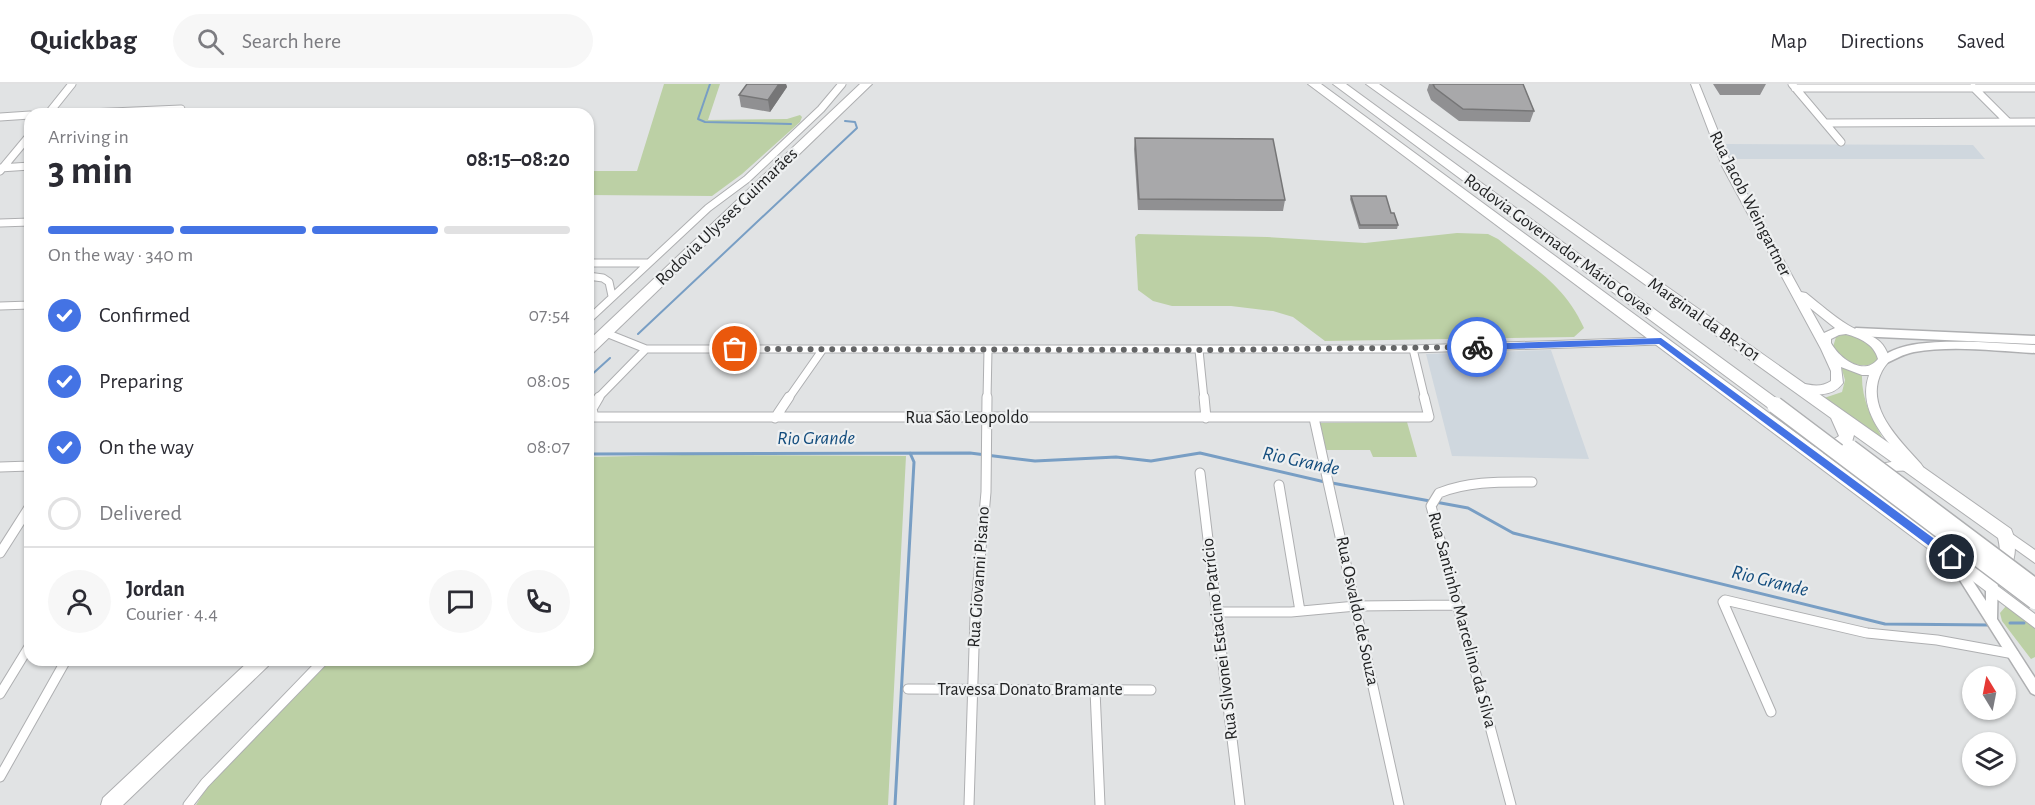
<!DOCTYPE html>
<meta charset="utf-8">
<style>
:root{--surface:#fff;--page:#f7f7f7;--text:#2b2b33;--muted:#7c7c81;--line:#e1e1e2;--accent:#4473e4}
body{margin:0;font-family:"Alegreya Sans",sans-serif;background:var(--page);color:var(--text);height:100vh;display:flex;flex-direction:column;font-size:22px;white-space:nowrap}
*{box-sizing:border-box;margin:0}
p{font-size:20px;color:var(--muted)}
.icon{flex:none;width:33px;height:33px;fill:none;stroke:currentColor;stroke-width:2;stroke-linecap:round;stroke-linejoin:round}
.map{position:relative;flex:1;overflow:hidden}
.details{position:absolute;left:24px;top:24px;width:570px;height:558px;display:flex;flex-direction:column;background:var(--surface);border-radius:18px;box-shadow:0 2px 4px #0004}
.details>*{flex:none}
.needle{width:39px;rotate:350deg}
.controls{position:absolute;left:1962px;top:582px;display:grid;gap:12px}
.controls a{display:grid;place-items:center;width:54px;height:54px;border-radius:50%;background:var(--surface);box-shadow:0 2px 4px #0004;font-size:30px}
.pin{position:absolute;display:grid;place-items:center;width:51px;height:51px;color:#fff;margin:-26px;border:3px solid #fff;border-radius:50%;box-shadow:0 2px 6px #0007}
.courier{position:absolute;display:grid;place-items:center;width:60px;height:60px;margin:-30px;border:4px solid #4473e4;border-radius:50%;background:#fff;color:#222;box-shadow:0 2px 8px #0007}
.headline em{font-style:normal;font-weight:700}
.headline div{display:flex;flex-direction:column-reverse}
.headline{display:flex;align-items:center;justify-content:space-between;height:102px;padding:0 24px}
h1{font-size:39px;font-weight:700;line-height:45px}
.bar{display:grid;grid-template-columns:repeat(4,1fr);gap:9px 6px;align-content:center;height:72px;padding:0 24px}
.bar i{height:8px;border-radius:4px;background:var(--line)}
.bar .selected{background:var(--accent)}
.bar p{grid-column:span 4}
.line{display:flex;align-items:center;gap:15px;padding:0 24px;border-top:2px solid var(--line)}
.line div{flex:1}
.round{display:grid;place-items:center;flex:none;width:63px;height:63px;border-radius:32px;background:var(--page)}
ol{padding:0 24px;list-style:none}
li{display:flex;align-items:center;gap:18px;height:66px}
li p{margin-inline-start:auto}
li .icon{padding:6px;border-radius:50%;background:var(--accent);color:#fff;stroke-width:4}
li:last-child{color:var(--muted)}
li i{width:33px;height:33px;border:3px solid var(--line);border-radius:50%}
header{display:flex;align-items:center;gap:36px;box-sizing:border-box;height:84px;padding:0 30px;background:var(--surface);border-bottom:2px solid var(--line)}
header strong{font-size:28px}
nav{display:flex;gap:33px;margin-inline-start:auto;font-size:21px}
.search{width:420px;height:54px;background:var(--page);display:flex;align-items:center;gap:15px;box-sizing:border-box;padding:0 21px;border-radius:33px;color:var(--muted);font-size:22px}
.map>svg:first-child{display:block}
.built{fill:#cfd7de}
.green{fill:#bcd0a5}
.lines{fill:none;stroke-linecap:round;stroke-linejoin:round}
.stream-far1{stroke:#789ec4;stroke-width:2}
.stream{stroke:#789ec4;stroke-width:3}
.street-far1-casing{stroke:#aeafb1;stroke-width:9}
.street-casing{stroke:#aeafb1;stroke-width:11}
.secondary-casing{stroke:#aeafb1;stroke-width:3}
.primary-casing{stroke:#aeafb1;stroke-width:2}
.highway-casing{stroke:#aeafb1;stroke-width:2}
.street-far1{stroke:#fff;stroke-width:7}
.street{stroke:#fff;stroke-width:9}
.secondary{fill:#fff;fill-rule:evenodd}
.primary{fill:#fff;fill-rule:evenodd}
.highway{fill:#fff;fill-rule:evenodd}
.highway-bridge-casing{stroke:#aeafb1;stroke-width:19;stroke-linecap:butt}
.highway-bridge{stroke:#fff;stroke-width:16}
.wall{fill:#909092}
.shaded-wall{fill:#767677}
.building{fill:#a8a8aa;stroke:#767677;stroke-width:1.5}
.route{fill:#4473e4}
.done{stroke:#646566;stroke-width:6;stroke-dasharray:0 10.8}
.labels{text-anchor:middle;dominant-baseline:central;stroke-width:4.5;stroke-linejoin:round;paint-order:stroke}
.street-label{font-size:18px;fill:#202122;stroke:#eef0f1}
.water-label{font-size:20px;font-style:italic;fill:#124c7d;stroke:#eef0f1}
</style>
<header>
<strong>Quickbag</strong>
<div class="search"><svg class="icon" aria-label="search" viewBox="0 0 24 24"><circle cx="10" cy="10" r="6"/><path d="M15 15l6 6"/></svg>Search here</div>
<nav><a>Map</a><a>Directions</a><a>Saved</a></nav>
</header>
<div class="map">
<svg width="2035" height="721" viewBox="0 0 2035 721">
<rect width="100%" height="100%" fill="#e1e3e4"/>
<!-- built -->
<path class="built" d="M 1723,60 L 1973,61 L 1985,75 L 1729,75 Z
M 1551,266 L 1589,375 L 1452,372 L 1426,270 Z"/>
<!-- green -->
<path class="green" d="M 664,0 L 720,0 L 708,36 L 787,35 L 800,31 L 802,33 L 800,38 L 742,90 L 712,112 L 588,111 L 588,87 L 637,87 Z
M 1457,149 L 1488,150 L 1498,155 C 1534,185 1564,200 1584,244 L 1574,253 L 1325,257 L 1293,233 L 1273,227 L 1231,222 L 1172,222 L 1153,217 L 1138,206 L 1135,153 L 1138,150 L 1267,153 L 1365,159 Z
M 1842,251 C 1860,251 1873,258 1879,275 L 1875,279 C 1857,286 1844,276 1833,263 L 1836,253 Z
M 1841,282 L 1862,289 C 1861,314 1871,333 1883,355 L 1824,314 L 1842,308 L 1845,296 Z
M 1407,338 L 1417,373 L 1373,373 L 1370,366 L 1325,366 L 1319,339 Z
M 683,371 L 906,372 L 888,721 L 196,721 L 209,700 L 329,576 L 588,576 L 588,373 Z
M 2006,522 L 2035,544 L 2035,573 L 2031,575 L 2002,537 L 2000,529 Z"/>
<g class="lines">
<!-- stream-far1 -->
<path class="stream-far1" d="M 710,0 L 698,35 L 705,38 L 791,40
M 638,250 L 857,44 L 855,38 L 845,37
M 588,294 L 610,274"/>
<!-- stream -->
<path class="stream" d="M 588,370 L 970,369 L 1035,377 L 1116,373 L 1151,377 L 1200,369 L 1325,398
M 1332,399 L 1468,424 L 1513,449 L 1885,540 L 1990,541
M 2010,539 L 2024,539
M 895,721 L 914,378 L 910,369"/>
<defs>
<path id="street-far1" d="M 1792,0 L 1841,58
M 1973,3 L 2008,38
M 1795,4 L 2035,4
M 48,30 L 72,0
M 65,30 L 181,25
M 0,33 L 30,31
M 1825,39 L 2035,38
M 0,84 L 30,82
M 0,87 L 30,51
M 0,139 L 30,138
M 588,179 L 647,179
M 588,192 L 603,194 L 609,198 L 612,212
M 0,222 L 30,221
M 588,236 L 708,124 L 747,95 L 821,25 L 842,0
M 606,249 L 646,265 L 1413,265 L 1660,257
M 1413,265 L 1425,315
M 1199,266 L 1204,315
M 597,315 L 646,265
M 788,315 L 823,265
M 987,315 L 988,266"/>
<path id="street" d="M 599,313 L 592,325 L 594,333 L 1429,333 L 1424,313
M 1204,313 L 1206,334
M 775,334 L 789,313
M 1314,334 L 1399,721
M 0,383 L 30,382
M 1200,389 L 1240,721
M 1279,401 L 1300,527
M 0,469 L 30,422
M 1217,528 L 1291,528 L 1356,522 L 1457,521
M 908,605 L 1151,606
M 1095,606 L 1100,721
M 0,610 L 30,561
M 1771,628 L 1723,518 L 1725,516 L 1867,549 L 1937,556 L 2014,570
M 0,693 L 66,576
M 188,721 L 205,699 L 324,576
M 969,721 L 975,533 L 986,408 L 987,313
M 1511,721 L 1431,422 L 1439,409 C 1469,397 1500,398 1532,398"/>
<path id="secondary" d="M 1856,244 L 2035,252 L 2035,260 L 1856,252 L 1851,248 Z
M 1978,258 L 2035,261 L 2035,269 C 1996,267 1953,261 1914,268 C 1903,270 1894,276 1884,280 L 1879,276 C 1898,255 1951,258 1978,258 Z
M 1955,474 L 1959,476 L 1986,517 L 1986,488 L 1988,485 L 1992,483 L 1996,485 L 1998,488 L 1997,535 L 2035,594 L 2035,611 L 2031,609 L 1951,482 L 1949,479 L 1951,476 Z"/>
<path id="primary" d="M 1691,0 L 1699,0 L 1732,82 L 1801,208 L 1806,209 C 1820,220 1833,232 1848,241 C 1867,253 1882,249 1890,276 C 1887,280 1884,283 1882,287 C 1863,323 1900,356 1921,380 L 1923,383 L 1921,386 L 1892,387 L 1875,395 L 1871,393 L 1869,390 C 1877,378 1892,377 1905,378 C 1884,354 1857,325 1869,291 L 1862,291 L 1841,283 L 1843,299 C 1831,315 1811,311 1795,306 L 1793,303 L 1799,299 C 1810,301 1821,304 1831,297 L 1831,287 L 1821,265 L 1722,82 ZM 1810,224 L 1835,244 L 1824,249 ZM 1846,250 C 1860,254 1874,260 1878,275 C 1864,293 1839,274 1831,259 L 1831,255 L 1839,251 Z
M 2005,445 L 2035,466 L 2035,479 L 2000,454 L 1999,450 L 2000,446 Z
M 1963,476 L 2035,530 L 2035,544 L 1958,486 L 1956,482 L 1958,478 Z"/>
<path id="highway" d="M 860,0 L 872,0 L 593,269 L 588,270 L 588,257 Z
M 1308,0 L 1321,0 L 1815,363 L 1817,359 L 1831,357 L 1839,352 L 1831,334 L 1366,0 L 1379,0 L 2011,445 C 2019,462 2016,494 1991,495 C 1976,495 1960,484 1946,478 ZM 1854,351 L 1998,454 C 2001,466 2001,473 1990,481 L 1980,479 L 1958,468 L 1823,369 L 1841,366 L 1852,358 Z
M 1333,0 L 1346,0 L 1780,317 L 1782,321 L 1780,325 L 1770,325 Z
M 250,576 L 271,576 L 268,582 L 123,721 L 101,721 L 103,714 Z"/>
</defs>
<!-- street-far1 casing -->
<use href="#street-far1" class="street-far1-casing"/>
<!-- street casing -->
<use href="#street" class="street-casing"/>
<!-- secondary casing -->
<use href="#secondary" class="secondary-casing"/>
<!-- primary casing -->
<use href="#primary" class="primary-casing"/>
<!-- highway casing -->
<use href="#highway" class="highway-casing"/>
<!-- street-far1 -->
<use href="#street-far1" class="street-far1"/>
<!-- street -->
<use href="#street" class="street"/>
<!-- secondary -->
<use href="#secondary" class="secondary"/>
<!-- primary -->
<use href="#primary" class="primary"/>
<!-- highway -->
<use href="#highway" class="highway"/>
<defs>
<path id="highway-bridge" d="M 1775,321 L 2035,517
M 1850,364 L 2035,503"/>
</defs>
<!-- highway-bridge casing -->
<use href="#highway-bridge" class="highway-bridge-casing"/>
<!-- highway-bridge -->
<use href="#highway-bridge" class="highway-bridge"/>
</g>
<!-- wall -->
<path class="wall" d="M 747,0 L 786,0 L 787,3 L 770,28 L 741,23 L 739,11 Z
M 1429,0 L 1523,0 L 1534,27 L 1530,38 L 1459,37 L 1431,16 L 1427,6 Z
M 1713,0 L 1766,0 L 1760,11 L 1720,11 Z
M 1135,54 L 1285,116 L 1283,127 L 1138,126 L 1134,65 Z
M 1351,112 L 1391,129 L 1398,141 L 1397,145 L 1359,145 L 1350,115 Z"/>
<!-- shaded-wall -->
<path class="shaded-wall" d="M 779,0 L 786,0 L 787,3 L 770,28 L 768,16 Z"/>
<!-- building -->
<path class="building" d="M 747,0 L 779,0 L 768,16 L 739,11 Z
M 1433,0 L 1523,0 L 1534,27 L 1463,25 L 1435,4 Z
M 1135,54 L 1273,55 L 1285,116 L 1139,115 Z
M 1351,112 L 1386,112 L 1391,129 L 1394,129 L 1398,141 L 1360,141 Z"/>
<!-- route -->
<path class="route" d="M 1661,254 L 1955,470 L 1955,476 L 1948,476 L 1659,260 L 1477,266 L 1472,263 L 1477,260 Z"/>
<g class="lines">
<!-- done -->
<path class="done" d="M 735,265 L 1199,266 L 1477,263"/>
</g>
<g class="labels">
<!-- street labels -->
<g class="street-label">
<text transform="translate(1750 120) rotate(63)">Rua Jacob Weingartner</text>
<text transform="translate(727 133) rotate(-44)">Rodovia Ulysses Guimarães</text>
<text transform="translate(1558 161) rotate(36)">Rodovia Governador Mário Covas</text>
<text transform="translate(1704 236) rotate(35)">Marginal da BR-101</text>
<text x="967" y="334">Rua São Leopoldo</text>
<text transform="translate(979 493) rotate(-86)">Rua Giovanni Pisano</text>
<text transform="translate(1357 527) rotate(78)">Rua Osvaldo de Souza</text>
<text transform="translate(1462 536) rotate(75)">Rua Santinho Marcelino da Silva</text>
<text transform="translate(1220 555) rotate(-97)">Rua Silvonei Estacino Patrício</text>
<text x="1030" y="606">Travessa Donato Bramante</text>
</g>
<!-- water labels -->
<g class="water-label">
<text x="816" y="354">Rio Grande</text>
<text transform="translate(1301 377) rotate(12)">Rio Grande</text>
<text transform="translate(1770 497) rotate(14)">Rio Grande</text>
</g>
</g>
</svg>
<div class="controls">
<a><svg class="needle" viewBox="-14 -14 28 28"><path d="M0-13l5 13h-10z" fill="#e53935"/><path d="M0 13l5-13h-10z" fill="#7c7c81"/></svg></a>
<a><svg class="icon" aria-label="layers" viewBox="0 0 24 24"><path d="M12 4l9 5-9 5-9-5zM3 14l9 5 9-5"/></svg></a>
</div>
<div class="pin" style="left:735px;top:265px;background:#ea580c"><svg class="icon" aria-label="bag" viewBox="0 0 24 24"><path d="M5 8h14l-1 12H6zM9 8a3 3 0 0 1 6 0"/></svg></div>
<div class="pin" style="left:1952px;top:473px;background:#1f2937"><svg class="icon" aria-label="home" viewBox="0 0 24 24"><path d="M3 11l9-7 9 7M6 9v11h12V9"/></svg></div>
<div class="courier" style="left:1477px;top:263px"><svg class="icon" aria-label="bike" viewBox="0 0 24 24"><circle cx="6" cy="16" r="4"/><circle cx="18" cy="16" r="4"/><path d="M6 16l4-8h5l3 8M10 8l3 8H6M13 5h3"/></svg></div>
<section class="details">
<div class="headline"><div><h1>3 min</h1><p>Arriving in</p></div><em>08:15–08:20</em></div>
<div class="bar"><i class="selected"></i><i class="selected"></i><i class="selected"></i><i></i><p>On the way · 340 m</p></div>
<ol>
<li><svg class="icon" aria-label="check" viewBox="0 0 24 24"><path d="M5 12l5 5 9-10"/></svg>Confirmed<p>07:54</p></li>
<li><svg class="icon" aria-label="check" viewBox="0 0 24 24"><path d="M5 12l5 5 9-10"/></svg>Preparing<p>08:05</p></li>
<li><svg class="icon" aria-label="check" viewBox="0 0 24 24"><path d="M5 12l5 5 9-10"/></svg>On the way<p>08:07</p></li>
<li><i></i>Delivered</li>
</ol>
<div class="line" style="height:108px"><a class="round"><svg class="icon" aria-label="person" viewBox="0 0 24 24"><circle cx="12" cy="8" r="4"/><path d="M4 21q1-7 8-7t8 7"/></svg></a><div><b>Jordan</b><p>Courier · 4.4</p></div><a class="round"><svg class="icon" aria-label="chat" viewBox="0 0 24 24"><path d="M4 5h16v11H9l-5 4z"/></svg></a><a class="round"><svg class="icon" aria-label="phone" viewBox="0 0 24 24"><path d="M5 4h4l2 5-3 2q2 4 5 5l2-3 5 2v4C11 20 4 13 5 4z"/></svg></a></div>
</section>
</div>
